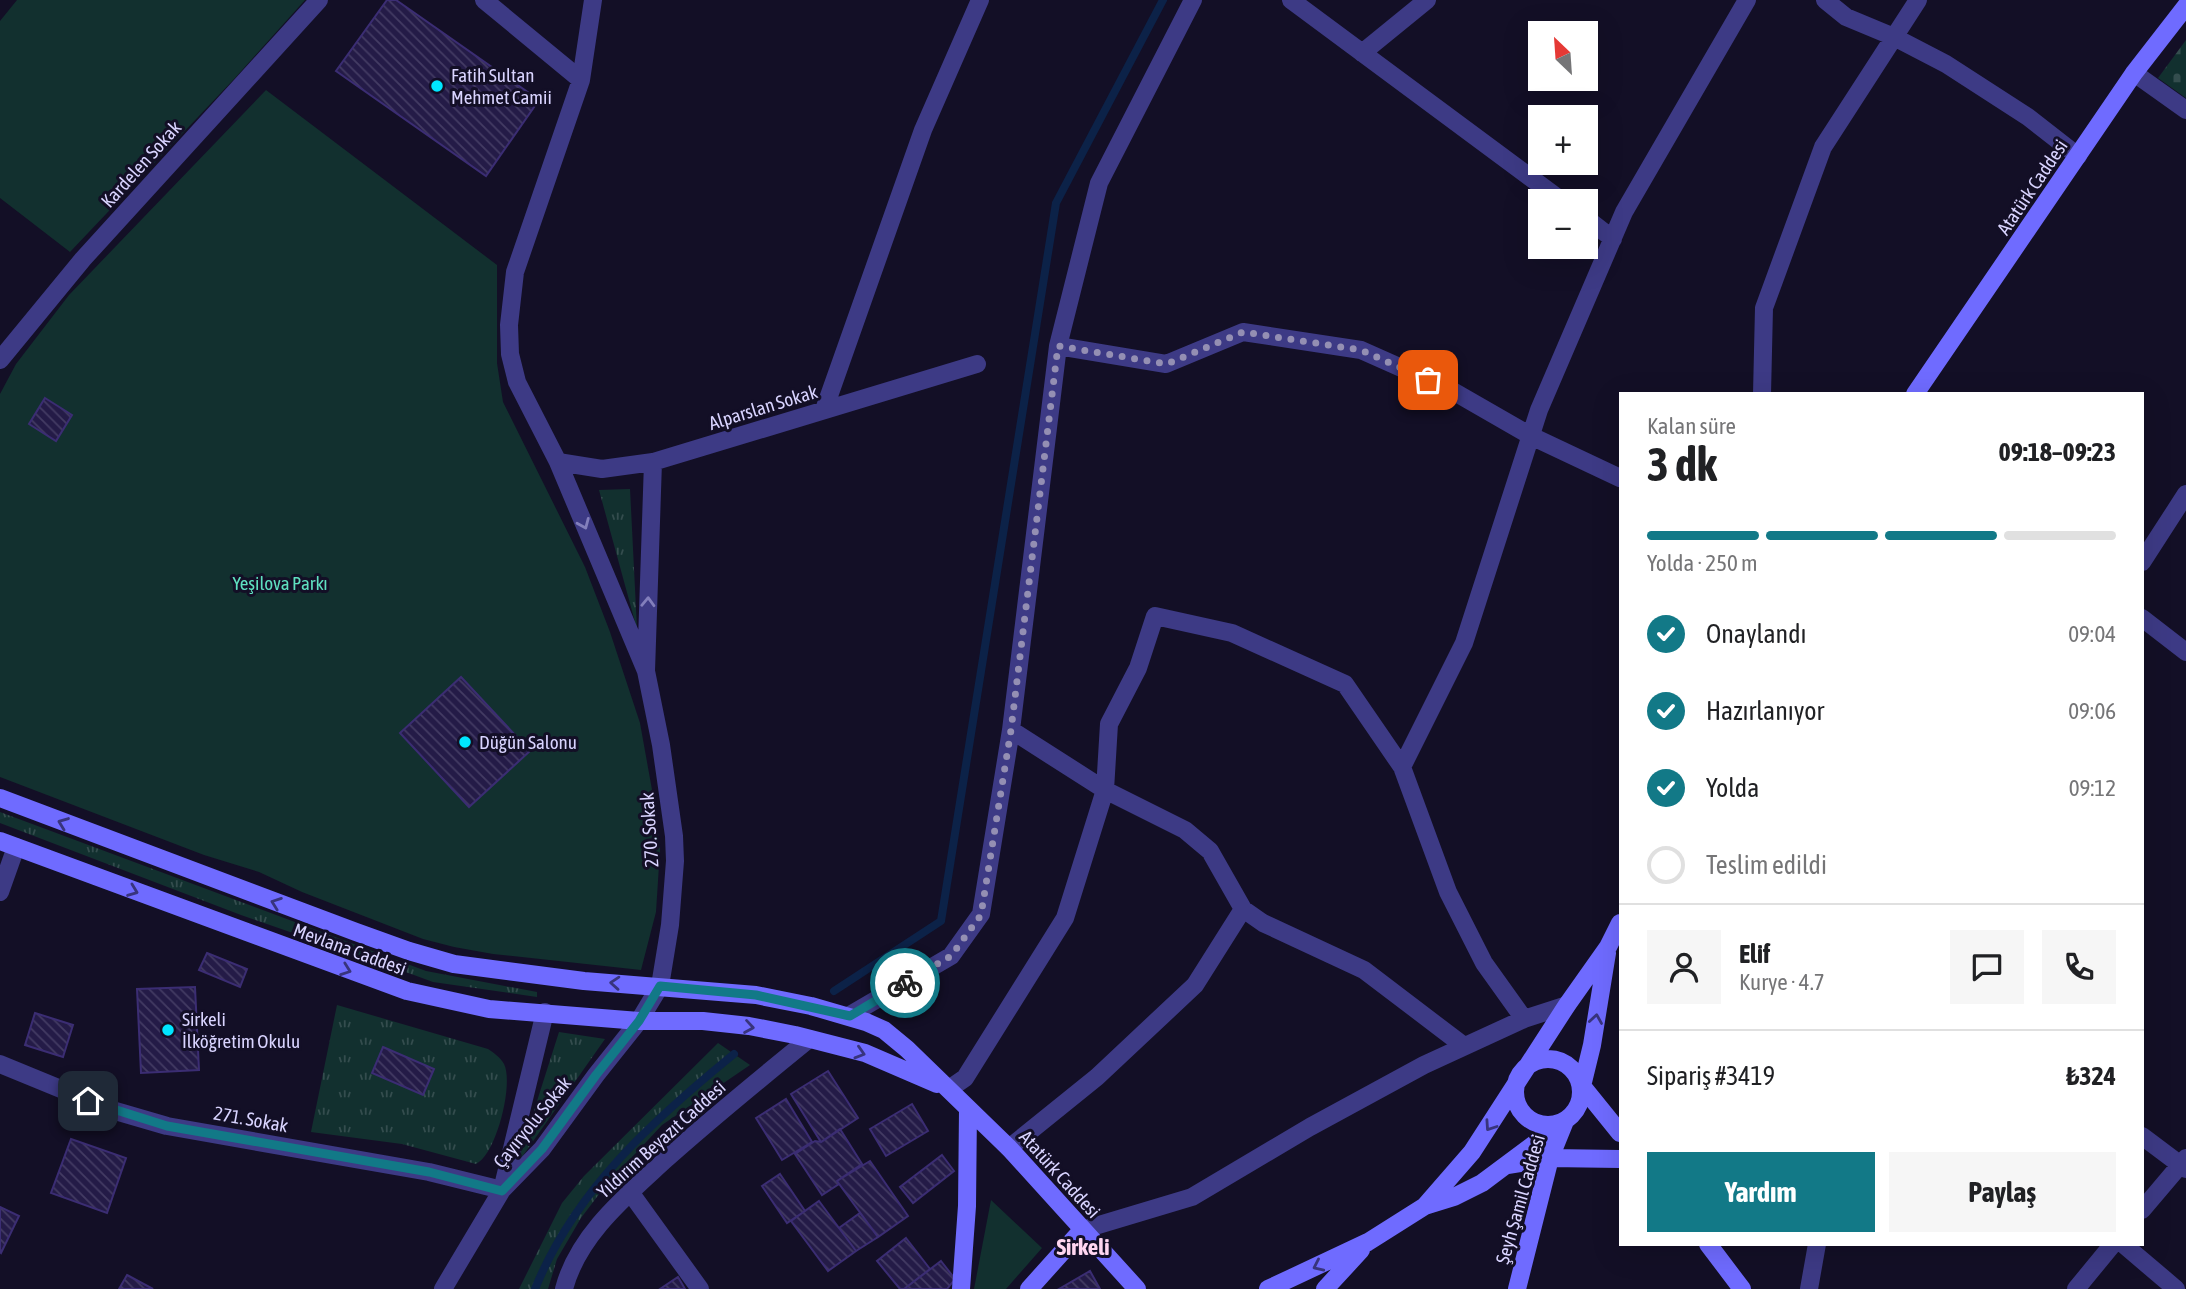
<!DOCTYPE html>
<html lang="tr">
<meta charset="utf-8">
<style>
:root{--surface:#fff;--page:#f6f6f6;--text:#202124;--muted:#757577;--line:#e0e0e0;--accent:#127987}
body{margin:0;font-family:"Asap Condensed",sans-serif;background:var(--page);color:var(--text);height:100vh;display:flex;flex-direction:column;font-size:26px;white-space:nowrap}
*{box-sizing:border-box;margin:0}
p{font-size:23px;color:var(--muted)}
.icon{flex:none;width:38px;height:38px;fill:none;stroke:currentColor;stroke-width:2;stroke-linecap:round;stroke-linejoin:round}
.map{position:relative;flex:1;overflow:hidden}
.panel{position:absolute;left:1619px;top:392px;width:525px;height:854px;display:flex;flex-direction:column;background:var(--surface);border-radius:0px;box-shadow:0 7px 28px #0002}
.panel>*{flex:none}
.needle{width:46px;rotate:335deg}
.fabs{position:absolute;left:1528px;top:21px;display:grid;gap:14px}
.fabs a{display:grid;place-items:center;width:70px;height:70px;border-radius:0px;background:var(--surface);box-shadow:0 7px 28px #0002;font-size:35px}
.pin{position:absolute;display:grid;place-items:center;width:60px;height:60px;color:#fff;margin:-30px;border-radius:14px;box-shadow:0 4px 10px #0006}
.courier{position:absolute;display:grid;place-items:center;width:70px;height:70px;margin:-35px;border:5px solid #127987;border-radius:50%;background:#fff;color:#222;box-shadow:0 2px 9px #0007}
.head em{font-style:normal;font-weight:700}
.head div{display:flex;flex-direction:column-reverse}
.head{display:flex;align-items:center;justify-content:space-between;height:119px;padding:0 28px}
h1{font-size:46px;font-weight:700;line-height:52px}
.bar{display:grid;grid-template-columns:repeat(4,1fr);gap:10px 7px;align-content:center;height:84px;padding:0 28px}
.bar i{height:9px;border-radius:5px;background:var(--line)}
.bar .active{background:var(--accent)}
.bar p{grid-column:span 4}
.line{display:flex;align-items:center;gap:18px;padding:0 28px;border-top:2px solid var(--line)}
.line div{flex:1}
.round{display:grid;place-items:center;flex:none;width:74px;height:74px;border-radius:0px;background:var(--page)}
ol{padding:0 28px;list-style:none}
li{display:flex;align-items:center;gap:21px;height:77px}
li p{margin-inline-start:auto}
li .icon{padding:7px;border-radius:50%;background:var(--accent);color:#fff;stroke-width:4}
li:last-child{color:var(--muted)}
li i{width:38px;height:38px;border:4px solid var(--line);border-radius:50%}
.primary-button{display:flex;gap:14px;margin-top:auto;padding:14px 28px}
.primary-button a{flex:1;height:80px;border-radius:0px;background:var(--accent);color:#fff;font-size:28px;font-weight:700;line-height:80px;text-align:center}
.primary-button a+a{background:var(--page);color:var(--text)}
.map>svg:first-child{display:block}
.grass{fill:url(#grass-tufts)}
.cemetery{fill:url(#cemetery-stones)}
.green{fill:#12302f}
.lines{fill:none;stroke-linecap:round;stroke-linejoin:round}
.stream{stroke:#0c2248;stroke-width:8}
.building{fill:url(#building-back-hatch);stroke:#3b2d73;stroke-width:2}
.street{stroke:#3d3a85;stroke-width:18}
.secondary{stroke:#6f6bff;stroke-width:18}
.oneway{stroke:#837fbc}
.oneway2{stroke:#38347d}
.done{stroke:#948fb3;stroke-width:7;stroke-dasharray:0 12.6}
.route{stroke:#127987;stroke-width:9}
.poi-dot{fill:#00e5ff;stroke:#130f26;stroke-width:2.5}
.labels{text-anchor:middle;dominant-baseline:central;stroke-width:6;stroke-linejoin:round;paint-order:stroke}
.poi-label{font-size:19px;fill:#d9d4ff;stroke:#130f26;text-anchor:start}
.street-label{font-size:19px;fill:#d9d4ff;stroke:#130f26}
.park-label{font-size:19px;fill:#5fe0c0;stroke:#130f26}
.quarter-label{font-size:23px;font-weight:bold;fill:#ffd6f0;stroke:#130f26}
</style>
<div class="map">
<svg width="2186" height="1289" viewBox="0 0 2186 1289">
<defs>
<pattern id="grass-tufts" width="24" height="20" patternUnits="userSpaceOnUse" patternTransform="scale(1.75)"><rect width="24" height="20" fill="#12302f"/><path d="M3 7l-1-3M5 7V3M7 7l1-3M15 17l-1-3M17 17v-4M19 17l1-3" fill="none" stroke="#344d4e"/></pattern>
<pattern id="cemetery-stones" width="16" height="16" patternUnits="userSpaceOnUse" patternTransform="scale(1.75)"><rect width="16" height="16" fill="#12302f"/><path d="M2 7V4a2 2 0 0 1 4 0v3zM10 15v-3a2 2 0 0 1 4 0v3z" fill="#344d4e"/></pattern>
<pattern id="building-back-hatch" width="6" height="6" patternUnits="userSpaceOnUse" patternTransform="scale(1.75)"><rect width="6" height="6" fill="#241b47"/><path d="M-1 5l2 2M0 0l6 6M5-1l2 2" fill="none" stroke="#433b63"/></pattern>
</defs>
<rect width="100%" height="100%" fill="#130f26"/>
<!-- grass -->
<path class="grass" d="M 630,489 L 637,629 L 599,490 Z
M 0,812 L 426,971 L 537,992 L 537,997 L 433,982 L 414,975 L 241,915 L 0,823 Z
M 337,1005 L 488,1049 C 494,1053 500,1057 504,1064 C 514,1084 496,1155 476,1164 L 402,1144 L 311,1132 Z
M 559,1032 L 605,1039 L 517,1164 Z
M 718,1043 L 750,1065 L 662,1125 L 606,1185 L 581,1218 L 557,1259 L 548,1289 L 519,1289 L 562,1203 L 584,1176 Z"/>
<!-- cemetery -->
<path class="cemetery" d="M 2186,40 L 2186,98 L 2158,78 Z"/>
<!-- green -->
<path class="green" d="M 17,0 L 305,0 L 235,78 L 70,252 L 0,198 L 0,21 Z
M 266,90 L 497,265 L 497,363 L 503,402 L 585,567 L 610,632 L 640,723 L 656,812 L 660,850 L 656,912 L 641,970 L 493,954 L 454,947 L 423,939 L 302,892 L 259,872 L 204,855 L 0,777 L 0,394 L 16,364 L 69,295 Z
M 991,1200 L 1042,1248 L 1006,1289 L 974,1289 Z"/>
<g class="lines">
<!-- stream -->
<path class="stream" d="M 834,991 L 941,921 L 1056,203 L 1163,0
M 535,1289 C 575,1190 653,1120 734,1054"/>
</g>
<!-- building -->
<path class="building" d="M 387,0 L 396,0 L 539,100 L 486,176 L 336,71 Z
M 45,398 L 72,415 L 56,441 L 29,424 Z
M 461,677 L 530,751 L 469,807 L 400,733 Z
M 207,953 L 247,969 L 240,987 L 199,970 Z
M 195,987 L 199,1070 L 141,1073 L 137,989 Z
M 35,1013 L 73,1025 L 63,1057 L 25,1045 Z
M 383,1047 L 434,1069 L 423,1095 L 372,1073 Z
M 828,1071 L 858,1118 L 821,1142 L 791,1094 Z
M 786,1099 L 812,1142 L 782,1160 L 756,1118 Z
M 912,1104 L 928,1131 L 886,1156 L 870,1129 Z
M 840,1129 L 862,1164 L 837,1181 L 839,1184 L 822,1195 L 795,1154 L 815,1141 L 821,1142 Z
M 71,1139 L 126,1158 L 107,1213 L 51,1193 Z
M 942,1155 L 954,1171 L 913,1203 L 900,1187 Z
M 870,1161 L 908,1216 L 878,1237 L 837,1181 Z
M 780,1174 L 805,1211 L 787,1223 L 762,1186 Z
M 819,1201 L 856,1251 L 828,1271 L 791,1221 Z
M 0,1207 L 19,1216 L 1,1253 L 0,1252 Z
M 860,1213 L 878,1237 L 856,1251 L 839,1228 Z
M 906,1238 L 930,1269 L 904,1289 L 900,1289 L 877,1261 Z
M 941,1261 L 955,1279 L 947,1289 L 904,1289 Z
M 1090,1271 L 1100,1289 L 1059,1289 Z
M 127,1275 L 153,1289 L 119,1289 Z
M 678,1277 L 685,1289 L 660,1289 Z"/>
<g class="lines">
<!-- street -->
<path class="street" d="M 484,0 L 581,80
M 593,0 L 581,80 L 515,272 L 509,325 L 510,354 L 517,382 L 558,462 L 646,671 L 653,462
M 1291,0 L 1562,201
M 1825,0 L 1846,17 L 1894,37 L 1946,64 L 2028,117 L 2078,156
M 1362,53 L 1427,0
M 2134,73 L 2186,110
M 1586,218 L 1613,239
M 1058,346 L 1166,364 L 1243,332 L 1361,350 L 1451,390 L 1531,436 L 1620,478
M 0,360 L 83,259 L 319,0
M 1762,394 L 1764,308 L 1823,147 L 1918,0
M 824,410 L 923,130 L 980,0
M 558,462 L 602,469 L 653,462 L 977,364
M 2142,562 L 2186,494
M 2142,618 L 2186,652
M 1011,730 L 1105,790 L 1185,830 L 1210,851 L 1243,909 L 1263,923 L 1364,970 L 1464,1046
M 1402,767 L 1464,643 L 1539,410 L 1624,212 L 1747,0
M 0,892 L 16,847
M 850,1015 L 951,956 L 981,914 L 1011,730 L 1058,346 L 1099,183 L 1193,0
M 0,1064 L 112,1110 L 167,1126 L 429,1172 L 502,1190 L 545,1012
M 949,1089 L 965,1078 L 1065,918 L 1105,790 L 1109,724 L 1138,668 L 1155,616 L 1232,633 L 1345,684 L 1402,767 L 1448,892 L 1484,963 L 1524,1019
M 2142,1136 L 2186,1169
M 1009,1148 L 1097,1077 L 1195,985 L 1243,909
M 630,1192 L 700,1289
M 2142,1210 L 2186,1158
M 1082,1230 L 1192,1197 L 1310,1127 L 1424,1065 L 1524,1019 L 1567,1005
M 2123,1244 L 2176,1289
M 443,1289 L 502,1190 L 542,1149 L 596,1075 L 639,1021 L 660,986 L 670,925 L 675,861 L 674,836 L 661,745 L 646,671
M 564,1289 C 578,1235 626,1196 665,1160 C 712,1118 761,1078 809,1039
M 1809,1289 L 1817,1244
M 2076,1289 L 2113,1244"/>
<!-- secondary -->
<path class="secondary" d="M 1915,394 L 2134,73 L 2186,6
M 0,798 L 356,932 L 409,951 L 454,964 L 584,981 L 756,995 L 811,1006 L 866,1022 L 884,1030 L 907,1049 L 1009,1148 L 1137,1289
M 0,841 L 407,991 L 489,1009 L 639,1021 L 703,1021 L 749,1026 L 795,1035 L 865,1053 L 937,1084
M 1607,953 L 1592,1045 L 1582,1086 L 1620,1133
M1515 1092a33 33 0 1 1 66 0a33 33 0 1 1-66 0Z
M 1509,1165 L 1550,1158 L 1620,1159
M 1425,1206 L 1472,1152 L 1567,1005 L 1608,947 L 1620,923
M 1708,1244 L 1742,1289
M 961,1289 L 967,1206 L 968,1109
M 1029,1289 L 1082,1230
M 1268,1289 L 1368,1242 L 1425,1206 L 1454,1197 L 1482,1183 L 1565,1121
M 1325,1289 L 1361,1250
M 1517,1289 L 1550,1158 L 1565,1121"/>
</g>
<!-- one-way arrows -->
<defs><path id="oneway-chevron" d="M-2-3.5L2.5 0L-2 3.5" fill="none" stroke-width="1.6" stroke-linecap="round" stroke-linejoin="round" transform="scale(1.75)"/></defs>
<g class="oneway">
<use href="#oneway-chevron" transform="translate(584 524) rotate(67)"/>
<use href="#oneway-chevron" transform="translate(648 602) rotate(-88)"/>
</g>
<g class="oneway2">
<use href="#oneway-chevron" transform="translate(63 823) rotate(-159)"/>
<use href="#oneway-chevron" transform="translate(133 891) rotate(21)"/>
<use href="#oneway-chevron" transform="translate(276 903) rotate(-160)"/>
<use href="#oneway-chevron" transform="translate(346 970) rotate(20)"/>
<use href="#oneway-chevron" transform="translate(615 983) rotate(-176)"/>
<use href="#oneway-chevron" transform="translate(1596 1019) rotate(-81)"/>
<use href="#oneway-chevron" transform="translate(749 1027) rotate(9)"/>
<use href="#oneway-chevron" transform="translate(860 1053) rotate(17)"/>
<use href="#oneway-chevron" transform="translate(1490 1126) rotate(124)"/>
<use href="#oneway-chevron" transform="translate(1318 1266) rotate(155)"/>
</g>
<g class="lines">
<!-- done -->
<path class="done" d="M 905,983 L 951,956 L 981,915 L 1011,730 L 1058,346 L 1167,364 L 1243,332 L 1361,350 L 1428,380"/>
<!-- route -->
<path class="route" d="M 88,1101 L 167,1126 L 429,1172 L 502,1191 L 542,1149 L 596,1075 L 639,1021 L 660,986 L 756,995 L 850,1016 L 905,983"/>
</g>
<!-- markers -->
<g class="poi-dot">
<circle cx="437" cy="86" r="7"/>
<circle cx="465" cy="742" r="7"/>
<circle cx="168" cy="1030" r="7"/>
</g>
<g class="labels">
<!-- poi labels -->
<g class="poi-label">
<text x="451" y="75">Fatih Sultan<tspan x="451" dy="22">Mehmet Camii</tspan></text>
<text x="479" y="742">Düğün Salonu</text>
<text x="182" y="1019">Sirkeli<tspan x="182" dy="22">İlköğretim Okulu</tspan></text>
</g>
<!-- street labels -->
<g class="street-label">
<text transform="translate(141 164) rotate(-48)">Kardelen Sokak</text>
<text transform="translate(2032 187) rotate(-56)">Atatürk Caddesi</text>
<text transform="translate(763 407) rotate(-17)">Alparslan Sokak</text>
<text transform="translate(649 830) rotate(-94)">270. Sokak</text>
<text transform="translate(350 949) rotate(20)">Mevlana Caddesi</text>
<text transform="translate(251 1119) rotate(10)">271. Sokak</text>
<text transform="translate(532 1122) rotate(-51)">Çayıryolu Sokak</text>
<text transform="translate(661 1139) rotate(-42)">Yıldırım Beyazıt Caddesi</text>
<text transform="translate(1060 1174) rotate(48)">Atatürk Caddesi</text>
<text transform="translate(1520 1199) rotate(-74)">Şeyh Şamil Caddesi</text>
</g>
<!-- park labels -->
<g class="park-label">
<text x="280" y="583">Yeşilova Parkı</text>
</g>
<!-- quarter labels -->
<g class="quarter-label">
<text x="1083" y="1247">Sirkeli</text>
</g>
</g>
</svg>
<div class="fabs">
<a><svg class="needle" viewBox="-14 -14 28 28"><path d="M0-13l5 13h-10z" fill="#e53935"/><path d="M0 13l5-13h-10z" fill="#757577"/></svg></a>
<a>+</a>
<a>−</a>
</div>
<div class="pin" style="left:1428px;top:380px;background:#ea580c"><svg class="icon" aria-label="bag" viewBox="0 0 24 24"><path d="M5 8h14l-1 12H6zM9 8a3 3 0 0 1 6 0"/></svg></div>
<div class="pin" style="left:88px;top:1101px;background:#1f2937"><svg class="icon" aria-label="home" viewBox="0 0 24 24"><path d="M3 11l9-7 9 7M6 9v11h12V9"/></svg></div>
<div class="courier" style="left:905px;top:983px"><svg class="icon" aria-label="bike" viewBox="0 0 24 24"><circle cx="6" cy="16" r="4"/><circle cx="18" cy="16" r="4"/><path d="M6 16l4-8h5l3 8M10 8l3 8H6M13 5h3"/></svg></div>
<section class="panel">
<div class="head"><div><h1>3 dk</h1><p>Kalan süre</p></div><em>09:18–09:23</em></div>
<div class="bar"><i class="active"></i><i class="active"></i><i class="active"></i><i></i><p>Yolda · 250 m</p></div>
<ol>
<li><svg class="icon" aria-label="check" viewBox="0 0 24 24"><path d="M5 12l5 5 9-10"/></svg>Onaylandı<p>09:04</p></li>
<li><svg class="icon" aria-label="check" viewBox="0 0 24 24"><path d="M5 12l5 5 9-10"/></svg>Hazırlanıyor<p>09:06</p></li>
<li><svg class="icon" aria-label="check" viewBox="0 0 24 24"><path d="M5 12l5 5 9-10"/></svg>Yolda<p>09:12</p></li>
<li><i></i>Teslim edildi</li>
</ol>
<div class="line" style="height:126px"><a class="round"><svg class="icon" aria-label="person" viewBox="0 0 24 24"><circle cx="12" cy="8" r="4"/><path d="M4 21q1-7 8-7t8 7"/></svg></a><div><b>Elif</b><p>Kurye · 4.7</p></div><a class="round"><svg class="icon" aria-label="chat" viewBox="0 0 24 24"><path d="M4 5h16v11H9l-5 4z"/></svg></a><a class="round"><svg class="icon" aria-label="phone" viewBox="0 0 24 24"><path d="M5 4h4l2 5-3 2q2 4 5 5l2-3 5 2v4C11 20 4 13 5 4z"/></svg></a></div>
<div class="line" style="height:91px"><div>Sipariş #3419</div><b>₺324</b></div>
<div class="primary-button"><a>Yardım</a><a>Paylaş</a></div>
</section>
</div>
